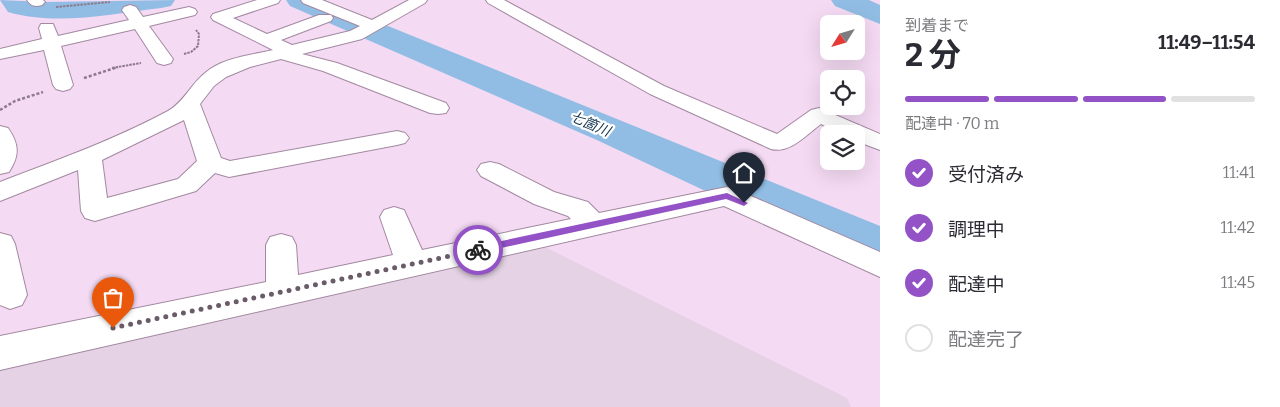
<!DOCTYPE html>
<html lang="ja">
<meta charset="utf-8">
<style>
:root{--surface:#fff;--page:#f7f7f7;--text:#2b2b33;--muted:#7c7c81;--line:#e1e1e2;--accent:#9452c7}
body{margin:0;font-family:Bitter,"Noto Sans JP",serif;background:var(--page);color:var(--text);height:100vh;display:flex;flex-direction:column;font-size:19px;white-space:nowrap}
*{box-sizing:border-box;margin:0}
p{font-size:16px;color:var(--muted)}
.icon{flex:none;width:28px;height:28px;fill:none;stroke:currentColor;stroke-width:2;stroke-linecap:round;stroke-linejoin:round}
.map{position:relative;flex:1;overflow:hidden}
.side{display:flex;flex-direction:column;background:var(--surface);width:400px}
.side>*{flex:none}
.needle{width:32px;rotate:233deg}
.fabs{position:absolute;left:820px;top:15px;display:grid;gap:10px}
.fabs a{display:grid;place-items:center;width:45px;height:45px;border-radius:8px;background:var(--surface);box-shadow:0 5px 20px #0002;font-size:25px}
.pin{position:absolute;display:grid;place-items:center;width:42px;height:42px;color:#fff;margin:-51px -21px;border-radius:50% 50% 50% 0;rotate:-45deg;box-shadow:0 0 5px #0007}
.pin .icon{rotate:45deg}
.courier{position:absolute;display:grid;place-items:center;width:50px;height:50px;margin:-25px;border:4px solid #9452c7;border-radius:50%;background:#fff;color:#222;box-shadow:0 1px 6px #0007}
.headline em{font-style:normal;font-weight:700}
.headline div{display:flex;flex-direction:column-reverse}
.headline{display:flex;align-items:center;justify-content:space-between;height:85px;padding:0 25px}
h1{font-size:32px;font-weight:700;line-height:38px}
.bar{display:grid;grid-template-columns:repeat(4,1fr);gap:8px 5px;align-content:center;height:60px;padding:0 25px}
.bar i{height:6px;border-radius:4px;background:var(--line)}
.bar .selected{background:var(--accent)}
.bar p{grid-column:span 4}
ol{padding:0 25px;list-style:none}
li{display:flex;align-items:center;gap:15px;height:55px}
li p{margin-inline-start:auto}
li .icon{padding:5px;border-radius:50%;background:var(--accent);color:#fff;stroke-width:4}
li:last-child{color:var(--muted)}
li i{width:28px;height:28px;border:2px solid var(--line);border-radius:50%}
main{display:flex;flex:1;min-height:0}
.map>svg:first-child{display:block}
.education{fill:#e5d3e5}
.lines{fill:none;stroke-linecap:round;stroke-linejoin:round}
.river{fill:#91bde4;fill-rule:evenodd}
.minor-casing{stroke:#a289a0;stroke-width:2}
.path-far1{stroke:#8c7b8c;stroke-width:2;stroke-dasharray:2.5 1;stroke-linecap:butt}
.path{stroke:#8c7b8c;stroke-width:2.5;stroke-dasharray:3 2;stroke-linecap:butt}
.minor{fill:#fff;fill-rule:evenodd}
.route{fill:#9452c7}
.done{stroke:#6a5b69;stroke-width:5;stroke-dasharray:0 9}
.labels{text-anchor:middle;dominant-baseline:central;stroke-width:4.5;stroke-linejoin:round;paint-order:stroke}
.water-label{font-size:14px;font-style:italic;fill:#11334e;stroke:#fff}
</style>
<main>
<div class="map">
<svg width="880" height="407" viewBox="0 0 880 407">
<rect width="100%" height="100%" fill="#f4daf3"/>
<!-- education -->
<path class="education" d="M 541,245 L 847,398 L 851,407 L 0,407 L 0,364 Z"/>
<g class="lines">
<!-- river -->
<path class="river" d="M 0,0 L 45,2 L 175,0 L 171,6 L 161,8 C 111,14 57,26 8,12 Z
M 286,0 L 324,0 L 880,226 L 880,270 L 861,264 L 599,141 L 290,6 Z
M 831,0 L 869,0 L 880,5 L 880,24 L 835,6 Z"/>
<defs>
<path id="minor" d="M 27,0 L 43,0 L 45,2 L 42,5 C 35,7 31,6 27,0 Z
M 257,0 L 280,0 L 278,3 L 233,18 L 267,34 L 319,15 L 331,15 L 333,18 L 331,21 L 281,40 L 292,45 L 350,31 L 360,26 L 303,3 L 301,0 L 322,0 L 372,20 L 409,0 L 427,0 L 425,3 L 362,39 L 302,54 L 337,63 L 446,103 L 449,108 L 446,113 L 438,114 L 430,113 L 323,71 L 281,59 L 250,67 L 226,77 L 214,86 L 200,104 L 221,158 L 230,161 L 397,131 L 405,133 L 409,138 L 405,143 L 397,145 L 229,177 L 215,173 L 196,191 L 95,221 L 85,218 L 81,211 L 78,170 L 0,201 L 0,182 C 57,160 114,140 168,111 C 184,102 191,84 205,73 C 222,58 251,55 273,50 L 213,20 L 211,17 L 213,14 ZM 184,120 L 197,161 L 178,179 L 107,198 L 102,160 Z
M 486,0 L 504,0 L 664,86 L 777,134 L 811,110 L 819,108 L 880,134 L 880,150 L 856,141 L 856,134 L 841,134 L 821,124 C 806,135 790,154 771,149 L 650,94 L 488,3 Z
M 130,5 L 136,7 L 143,17 L 189,7 L 195,9 L 197,12 L 195,15 L 149,26 L 173,59 L 171,63 L 164,65 L 157,63 L 135,29 L 61,46 L 73,85 L 70,89 L 63,91 L 56,89 L 53,85 L 44,50 L 0,59 L 0,49 L 42,39 L 39,28 L 41,24 L 53,24 L 58,36 L 129,20 L 122,10 L 124,7 Z
M 0,126 L 8,128 C 19,144 20,155 9,172 L 0,174 Z
M 490,162 L 499,164 L 554,192 L 588,202 L 599,213 L 727,187 L 737,190 L 880,252 L 880,277 L 724,206 L 0,370 L 0,336 L 266,282 L 266,245 L 270,237 L 281,234 L 292,237 L 296,245 L 298,275 L 393,255 L 380,217 L 384,210 L 394,207 L 404,210 L 422,250 L 571,219 L 568,216 L 534,204 L 481,176 L 477,170 L 481,164 Z
M 0,233 L 11,236 L 15,244 L 27,295 L 22,305 L 10,309 L 0,305 Z"/>
</defs>
<!-- minor casing -->
<use href="#minor" class="minor-casing"/>
<!-- path-far1 -->
<path class="path-far1" d="M 56,7 L 110,2
M 184,54 L 191,52 L 198,46 L 199,34 L 196,30
M 112,68 L 141,63"/>
<!-- path -->
<path class="path" d="M 84,78 L 118,67
M 0,110 L 15,101 L 43,92"/>
<!-- minor -->
<use href="#minor" class="minor"/>
</g>
<!-- route -->
<path class="route" d="M 727,193 L 748,203 L 744,206 L 726,199 L 478,253 L 473,250 L 478,246 Z"/>
<g class="lines">
<!-- done -->
<path class="done" d="M 113,328 L 478,250"/>
</g>
<g class="labels">
<!-- water labels -->
<g class="water-label">
<text transform="translate(590 124) rotate(23)">七箇川</text>
</g>
</g>
</svg>
<div class="fabs">
<a><svg class="needle" viewBox="-14 -14 28 28"><path d="M0-13l5 13h-10z" fill="#e53935"/><path d="M0 13l5-13h-10z" fill="#7c7c81"/></svg></a>
<a><svg class="icon" aria-label="locate" viewBox="0 0 24 24"><circle cx="12" cy="12" r="6"/><path d="M12 2v4M12 18v4M2 12h4M18 12h4"/></svg></a>
<a><svg class="icon" aria-label="layers" viewBox="0 0 24 24"><path d="M12 4l9 5-9 5-9-5zM3 14l9 5 9-5"/></svg></a>
</div>
<div class="pin" style="left:113px;top:328px;background:#ea580c"><svg class="icon" aria-label="bag" viewBox="0 0 24 24"><path d="M5 8h14l-1 12H6zM9 8a3 3 0 0 1 6 0"/></svg></div>
<div class="pin" style="left:744px;top:203px;background:#1f2937"><svg class="icon" aria-label="home" viewBox="0 0 24 24"><path d="M3 11l9-7 9 7M6 9v11h12V9"/></svg></div>
<div class="courier" style="left:478px;top:250px"><svg class="icon" aria-label="bike" viewBox="0 0 24 24"><circle cx="6" cy="16" r="4"/><circle cx="18" cy="16" r="4"/><path d="M6 16l4-8h5l3 8M10 8l3 8H6M13 5h3"/></svg></div>
</div>
<section class="side">
<div class="headline"><div><h1>2 分</h1><p>到着まで</p></div><em>11:49–11:54</em></div>
<div class="bar"><i class="selected"></i><i class="selected"></i><i class="selected"></i><i></i><p>配達中 · 70 m</p></div>
<ol>
<li><svg class="icon" aria-label="check" viewBox="0 0 24 24"><path d="M5 12l5 5 9-10"/></svg>受付済み<p>11:41</p></li>
<li><svg class="icon" aria-label="check" viewBox="0 0 24 24"><path d="M5 12l5 5 9-10"/></svg>調理中<p>11:42</p></li>
<li><svg class="icon" aria-label="check" viewBox="0 0 24 24"><path d="M5 12l5 5 9-10"/></svg>配達中<p>11:45</p></li>
<li><i></i>配達完了</li>
</ol>
</section>
</main>
